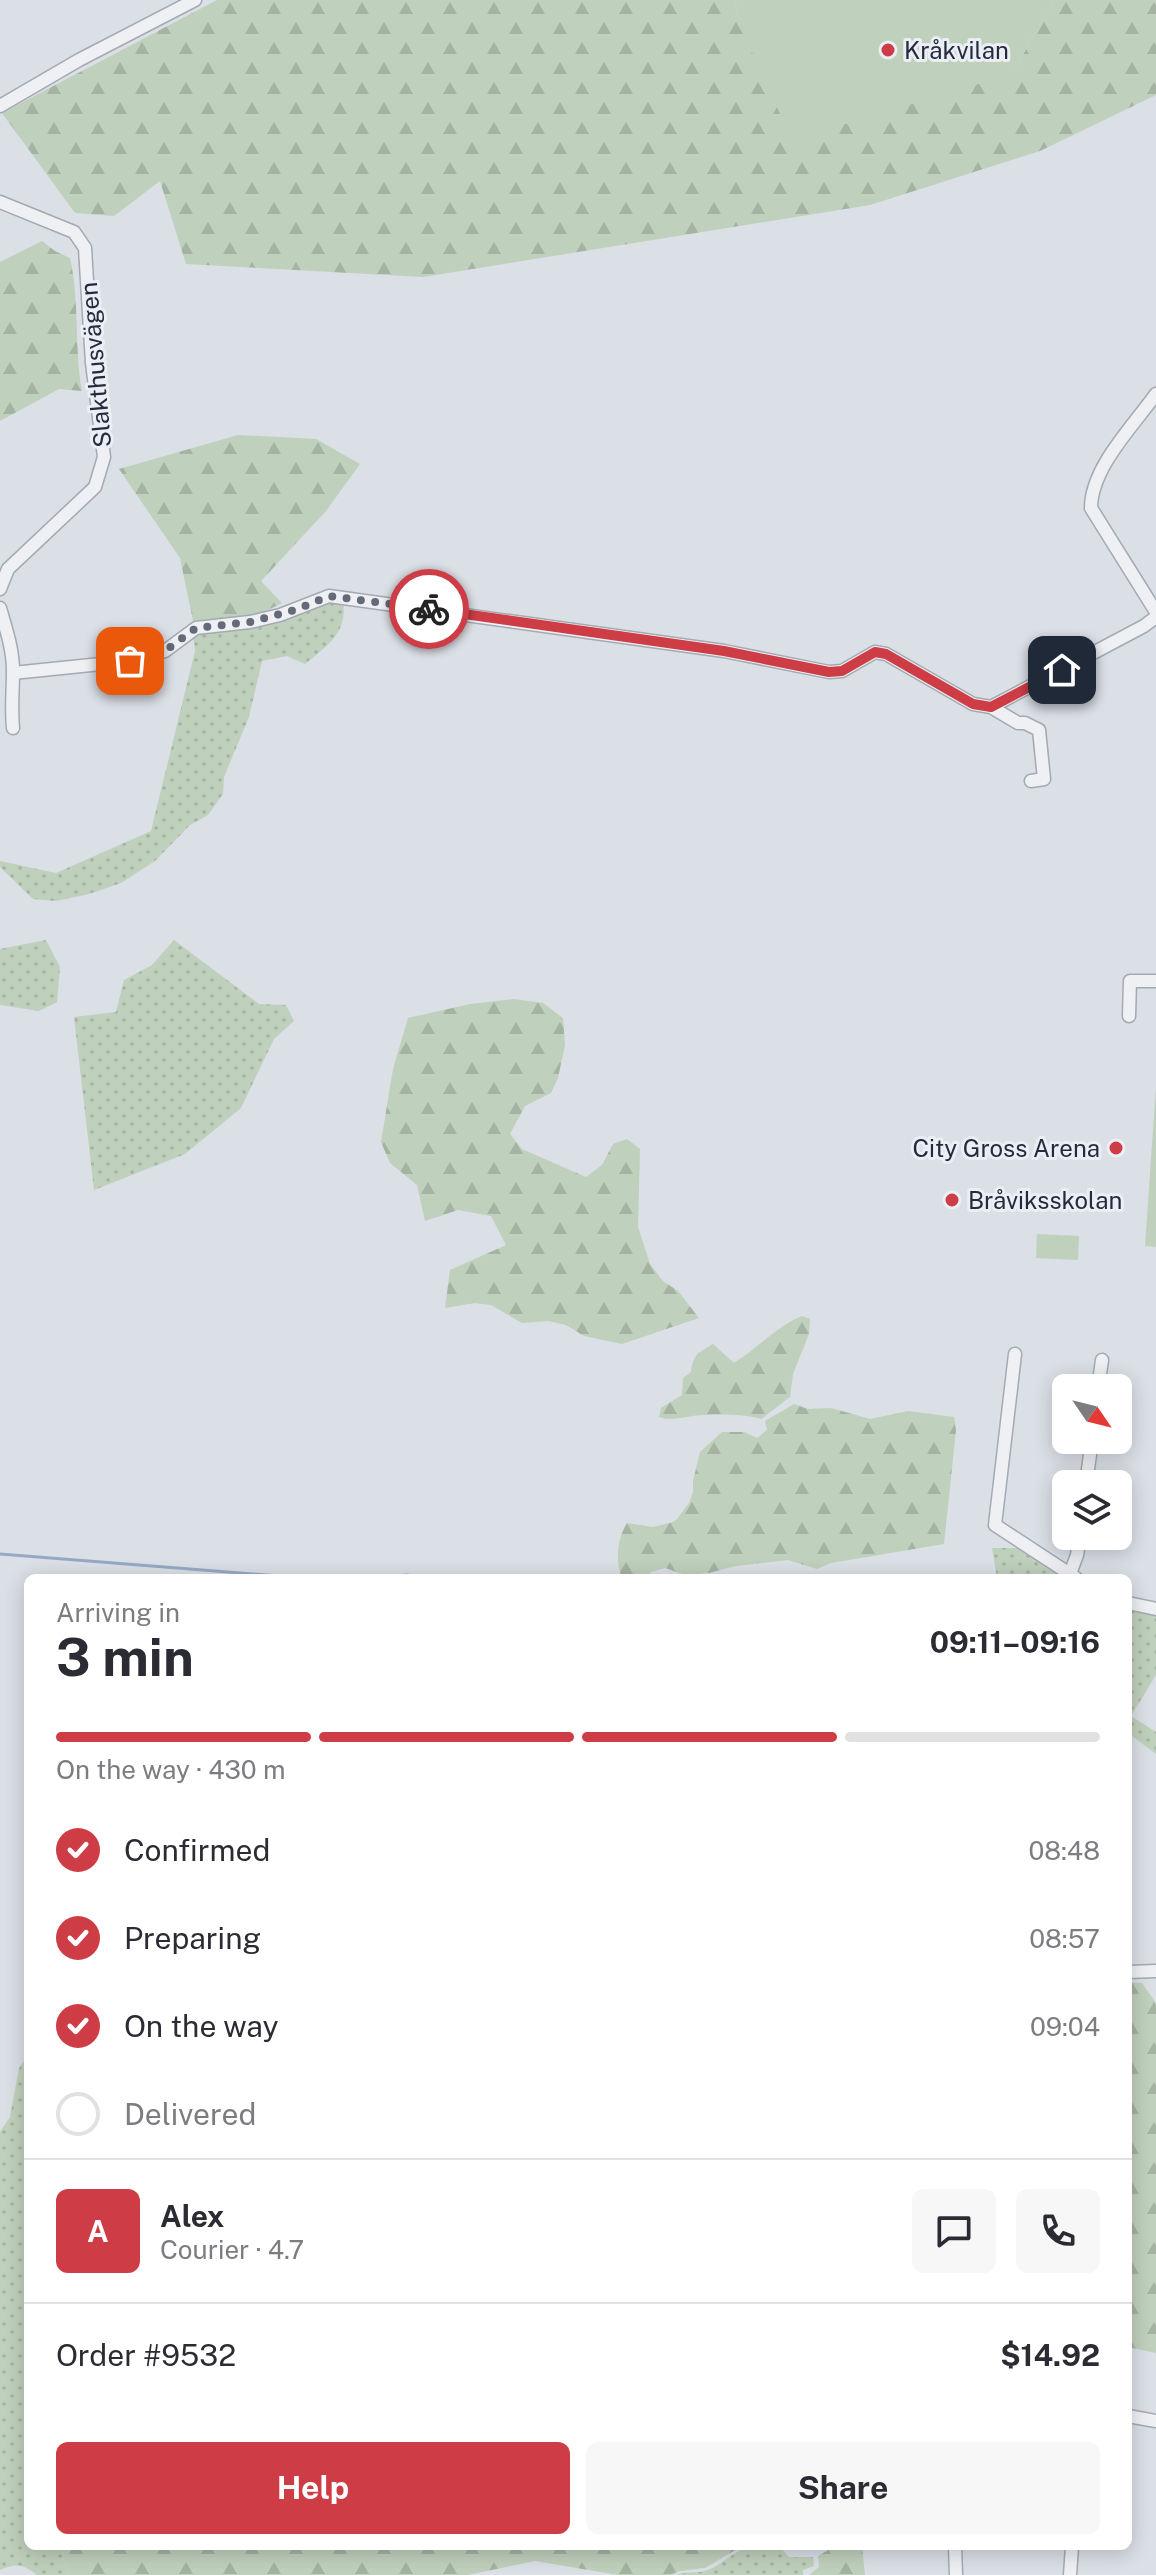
<!DOCTYPE html>
<meta charset="utf-8">
<style>
:root{--surface:#fff;--page:#f7f7f7;--text:#2b2b33;--muted:#7c7c81;--line:#e1e1e2;--accent:#ce3d45}
body{margin:0;font-family:"Public Sans",sans-serif;background:var(--page);color:var(--text);height:100vh;display:flex;flex-direction:column;font-size:30px;white-space:nowrap}
*{box-sizing:border-box;margin:0}
p{font-size:26px;color:var(--muted)}
.icon{flex:none;width:44px;height:44px;fill:none;stroke:currentColor;stroke-width:2;stroke-linecap:round;stroke-linejoin:round}
.map{position:relative;flex:1;overflow:hidden}
.details{position:absolute;left:24px;top:1574px;width:1108px;height:976px;display:flex;flex-direction:column;background:var(--surface);border-radius:12px;box-shadow:0 4px 20px #0003}
.details>*{flex:none}
.needle{width:52px;rotate:125deg}
.buttons{position:absolute;left:1052px;top:1374px;display:grid;gap:16px}
.buttons a{display:grid;place-items:center;width:80px;height:80px;border-radius:12px;background:var(--surface);box-shadow:0 4px 20px #0003;font-size:40px}
.pin{position:absolute;display:grid;place-items:center;width:68px;height:68px;color:#fff;margin:-34px;border-radius:16px;box-shadow:0 4px 12px #0006}
.courier{position:absolute;display:grid;place-items:center;width:80px;height:80px;margin:-40px;border:6px solid #ce3d45;border-radius:50%;background:#fff;color:#222;box-shadow:0 2px 10px #0007}
.summary em{font-style:normal;font-weight:700}
.summary div{display:flex;flex-direction:column-reverse}
.summary{display:flex;align-items:center;justify-content:space-between;height:136px;padding:0 32px}
h1{font-size:52px;font-weight:700;line-height:60px}
.bar{display:grid;grid-template-columns:repeat(4,1fr);gap:12px 8px;align-content:center;height:96px;padding:0 32px}
.bar i{height:10px;border-radius:6px;background:var(--line)}
.bar .selected{background:var(--accent)}
.bar p{grid-column:span 4}
.line{display:flex;align-items:center;gap:20px;padding:0 32px;border-top:2px solid var(--line)}
.line div{flex:1}
.round{display:grid;place-items:center;flex:none;width:84px;height:84px;border-radius:12px;background:var(--page)}
ol{padding:0 32px;list-style:none}
li{display:flex;align-items:center;gap:24px;height:88px}
li p{margin-inline-start:auto}
li .icon{padding:8px;border-radius:50%;background:var(--accent);color:#fff;stroke-width:4}
li:last-child{color:var(--muted)}
li i{width:44px;height:44px;border:4px solid var(--line);border-radius:50%}
.button{display:flex;gap:16px;margin-top:auto;padding:16px 32px}
.button a{flex:1;height:92px;border-radius:12px;background:var(--accent);color:#fff;font-size:32px;font-weight:700;line-height:92px;text-align:center}
.button a+a{background:var(--page);color:var(--text)}
.map>svg:first-child{display:block}
.grass{fill:url(#grass-dots)}
.forest{fill:url(#forest-firs)}
.pitch{fill:#bfd0bc}
.lines{fill:none;stroke-linecap:round;stroke-linejoin:round}
.stream{stroke:#95a9c7;stroke-width:3}
.street-casing{stroke:#a4a9b3;stroke-width:15}
.street{stroke:#eef0f4;stroke-width:12}
.done{stroke:#656a78;stroke-width:8;stroke-dasharray:0 14.4}
.route{stroke:#ce3d45;stroke-width:10}
.poi-dot{fill:#ce3d45;stroke:#ebeef4;stroke-width:3}
.labels{text-anchor:middle;dominant-baseline:central;stroke-width:6;stroke-linejoin:round;paint-order:stroke}
.poi-label{font-size:24px;fill:#252b3c;stroke:#ebeef4;text-anchor:start}
.street-label{font-size:24px;fill:#252b3c;stroke:#ebeef4}
</style>
<div class="map">
<svg width="1156" height="2575" viewBox="0 0 1156 2575">
<defs>
<pattern id="grass-dots" width="8" height="8" patternUnits="userSpaceOnUse" patternTransform="scale(2)"><rect width="8" height="8" fill="#bfd0bc"/><path d="M2 2h.1M6 6h.1" fill="none" stroke="#a4b3a2" stroke-width="1.8" stroke-linecap="round"/></pattern>
<pattern id="forest-firs" width="22" height="20" patternUnits="userSpaceOnUse" patternTransform="scale(2)"><rect width="22" height="20" fill="#bfd0bc"/><path d="M5 1l3.5 6h-7zM16 11l3.5 6h-7z" fill="#a4b3a2"/></pattern>
</defs>
<rect width="100%" height="100%" fill="#dbdfe6"/>
<!-- grass -->
<path class="grass" d="M 327,598 L 343,600 C 348,633 328,645 305,664 L 287,656 L 262,661 L 249,717 L 224,777 L 223,794 L 208,815 L 190,825 L 155,861 L 121,883 L 89,894 L 56,901 L 33,899 L 0,867 L 0,861 L 56,873 L 151,831 L 195,651 L 193,634 Z
M 46,940 L 60,967 L 57,1002 L 39,1011 L 0,1005 L 0,949 Z
M 174,940 L 259,1004 L 286,1005 L 294,1021 L 274,1039 L 241,1108 L 185,1154 L 94,1190 L 74,1017 L 116,1012 L 124,980 L 152,965 Z
M 992,1548 L 1019,1548 L 1065,1578 L 997,1578 Z
M 1128,1607 L 1156,1611 L 1156,1675 L 1131,1716 L 1156,1732 L 1156,1754 L 1128,1733 Z
M 24,2061 L 28,2061 L 28,2546 L 68,2546 L 62,2550 L 64,2563 L 70,2575 L 37,2575 C 23,2564 16,2563 0,2570 L 0,2132 L 10,2117 L 19,2068 Z
M 750,2546 L 779,2546 L 789,2557 L 813,2557 L 814,2566 L 803,2570 L 803,2575 L 675,2575 C 686,2571 698,2574 708,2570 C 723,2564 734,2551 750,2546 Z"/>
<!-- forest -->
<path class="forest" d="M 217,0 L 735,0 L 740,26 L 1012,74 L 1054,0 L 1156,0 L 1156,95 L 1040,151 L 870,205 L 423,277 L 186,264 L 160,181 L 114,216 L 75,213 L 2,113 Z
M 42,241 L 55,251 L 70,258 C 80,302 74,348 82,391 L 59,389 L 0,421 L 0,262 Z
M 238,435 L 316,439 L 360,464 L 326,511 L 261,581 L 282,603 L 254,617 L 193,621 L 180,558 L 119,469 Z
M 514,999 L 543,1003 L 563,1018 L 565,1045 L 558,1078 L 551,1093 L 525,1106 L 510,1134 L 522,1149 L 586,1177 L 602,1165 L 613,1144 L 627,1139 L 640,1149 L 638,1227 L 650,1264 L 663,1281 L 678,1291 L 699,1318 L 622,1344 L 584,1336 L 566,1325 L 548,1321 L 522,1323 L 491,1305 L 474,1303 L 445,1308 L 450,1270 L 506,1245 L 491,1216 L 458,1210 L 425,1221 L 417,1185 L 390,1163 L 381,1142 L 393,1069 L 408,1018 L 470,1004 Z
M 802,1316 L 810,1319 L 809,1334 L 793,1374 L 790,1397 L 761,1419 C 744,1414 722,1414 704,1415 C 689,1415 673,1422 659,1417 L 661,1408 L 682,1395 L 683,1378 L 691,1372 C 693,1353 699,1353 713,1344 L 734,1363 C 758,1348 777,1326 802,1316 Z
M 794,1404 L 808,1409 L 831,1408 L 870,1419 L 908,1411 L 954,1417 L 956,1430 L 944,1544 L 831,1563 L 817,1569 L 788,1560 L 736,1566 L 709,1573 L 685,1575 L 665,1568 L 651,1572 L 645,1578 L 622,1578 C 615,1561 617,1539 627,1523 L 653,1527 L 673,1522 L 677,1519 L 689,1503 L 693,1492 L 693,1481 L 700,1452 L 722,1432 L 744,1432 L 757,1438 L 767,1430 L 765,1421 Z
M 1128,1982 L 1142,1983 L 1156,2003 L 1156,2353 L 1128,2347 L 1128,2124 L 1131,2108 L 1128,2100 Z
M 68,2546 L 738,2546 L 737,2549 L 705,2568 L 680,2571 L 670,2575 L 618,2575 L 535,2561 L 467,2575 L 70,2575 L 64,2563 L 62,2550 Z
M 835,2546 L 862,2546 L 865,2575 L 809,2575 L 819,2567 L 818,2556 Z"/>
<!-- pitch -->
<path class="pitch" d="M 735,0 L 1054,0 L 1012,74 L 792,140 L 740,26 Z
M 1156,1087 L 1156,1247 L 1145,1246 Z
M 1037,1234 L 1079,1236 L 1078,1260 L 1036,1258 Z"/>
<g class="lines">
<!-- stream -->
<path class="stream" d="M 0,1554 L 303,1578
M 364,1578 L 408,1575 L 410,1578"/>
<defs>
<path id="street" d="M 0,106 L 79,60 L 195,0
M 0,202 L 74,232 L 85,248 L 92,363 L 104,457 L 95,487 L 8,569 L 0,589
M 1156,394 C 1133,426 1091,468 1091,508 L 1156,612
M 0,608 C 6,629 13,649 13,671 C 13,691 11,708 13,728
M 13,673 L 130,661 L 165,651 L 196,628 L 250,622 L 280,615 L 329,596 L 724,651 L 829,672 L 842,671 L 875,652 L 886,654 L 973,704 L 991,707 L 1144,626 L 1156,617
M 991,707 L 1018,723 L 1025,723 L 1039,730 L 1044,779 L 1031,781
M 1129,1016 L 1130,981 L 1156,981
M 1015,1354 L 995,1525 L 1076,1578
M 1098,1388 L 1102,1360
M 1086,1484 L 1092,1440
M 1070,1574 L 1077,1555 L 1080,1536
M 1128,1603 L 1156,1609
M 1128,1972 L 1156,1971
M 1128,2416 L 1156,2421
M 955,2546 L 956,2575
M 1070,2575 L 1072,2546"/>
</defs>
<!-- street casing -->
<use href="#street" class="street-casing"/>
<!-- street -->
<use href="#street" class="street"/>
</g>
<g class="lines">
<!-- done -->
<path class="done" d="M 130,661 L 165,651 L 196,628 L 250,622 L 298,609 L 329,596 L 429,609"/>
<!-- route -->
<path class="route" d="M 429,609 L 724,651 L 829,672 L 842,671 L 875,652 L 886,654 L 973,704 L 991,707 L 1062,670"/>
</g>
<!-- markers -->
<g class="poi-dot">
<circle cx="888" cy="50" r="8"/>
<circle cx="1116" cy="1148" r="8"/>
<circle cx="952" cy="1200" r="8"/>
</g>
<g class="labels">
<!-- poi labels -->
<g class="poi-label">
<text x="904" y="50">Kråkvilan</text>
<text x="1100" y="1148" text-anchor="end">City Gross Arena</text>
<text x="968" y="1200">Bråviksskolan</text>
</g>
<!-- street labels -->
<g class="street-label">
<text transform="translate(95 365) rotate(-95)">Slakthusvägen</text>
</g>
</g>
</svg>
<div class="buttons">
<a><svg class="needle" viewBox="-14 -14 28 28"><path d="M0-13l5 13h-10z" fill="#e53935"/><path d="M0 13l5-13h-10z" fill="#7c7c81"/></svg></a>
<a><svg class="icon" aria-label="layers" viewBox="0 0 24 24"><path d="M12 4l9 5-9 5-9-5zM3 14l9 5 9-5"/></svg></a>
</div>
<div class="pin" style="left:130px;top:661px;background:#ea580c"><svg class="icon" aria-label="bag" viewBox="0 0 24 24"><path d="M5 8h14l-1 12H6zM9 8a3 3 0 0 1 6 0"/></svg></div>
<div class="pin" style="left:1062px;top:670px;background:#1f2937"><svg class="icon" aria-label="home" viewBox="0 0 24 24"><path d="M3 11l9-7 9 7M6 9v11h12V9"/></svg></div>
<div class="courier" style="left:429px;top:609px"><svg class="icon" aria-label="bike" viewBox="0 0 24 24"><circle cx="6" cy="16" r="4"/><circle cx="18" cy="16" r="4"/><path d="M6 16l4-8h5l3 8M10 8l3 8H6M13 5h3"/></svg></div>
<section class="details">
<div class="summary"><div><h1>3 min</h1><p>Arriving in</p></div><em>09:11–09:16</em></div>
<div class="bar"><i class="selected"></i><i class="selected"></i><i class="selected"></i><i></i><p>On the way · 430 m</p></div>
<ol>
<li><svg class="icon" aria-label="check" viewBox="0 0 24 24"><path d="M5 12l5 5 9-10"/></svg>Confirmed<p>08:48</p></li>
<li><svg class="icon" aria-label="check" viewBox="0 0 24 24"><path d="M5 12l5 5 9-10"/></svg>Preparing<p>08:57</p></li>
<li><svg class="icon" aria-label="check" viewBox="0 0 24 24"><path d="M5 12l5 5 9-10"/></svg>On the way<p>09:04</p></li>
<li><i></i>Delivered</li>
</ol>
<div class="line" style="height:144px"><b class="round" style="background:var(--accent);color:#fff">A</b><div><b>Alex</b><p>Courier · 4.7</p></div><a class="round"><svg class="icon" aria-label="chat" viewBox="0 0 24 24"><path d="M4 5h16v11H9l-5 4z"/></svg></a><a class="round"><svg class="icon" aria-label="phone" viewBox="0 0 24 24"><path d="M5 4h4l2 5-3 2q2 4 5 5l2-3 5 2v4C11 20 4 13 5 4z"/></svg></a></div>
<div class="line" style="height:104px"><div>Order #9532</div><b>$14.92</b></div>
<div class="button"><a>Help</a><a>Share</a></div>
</section>
</div>
